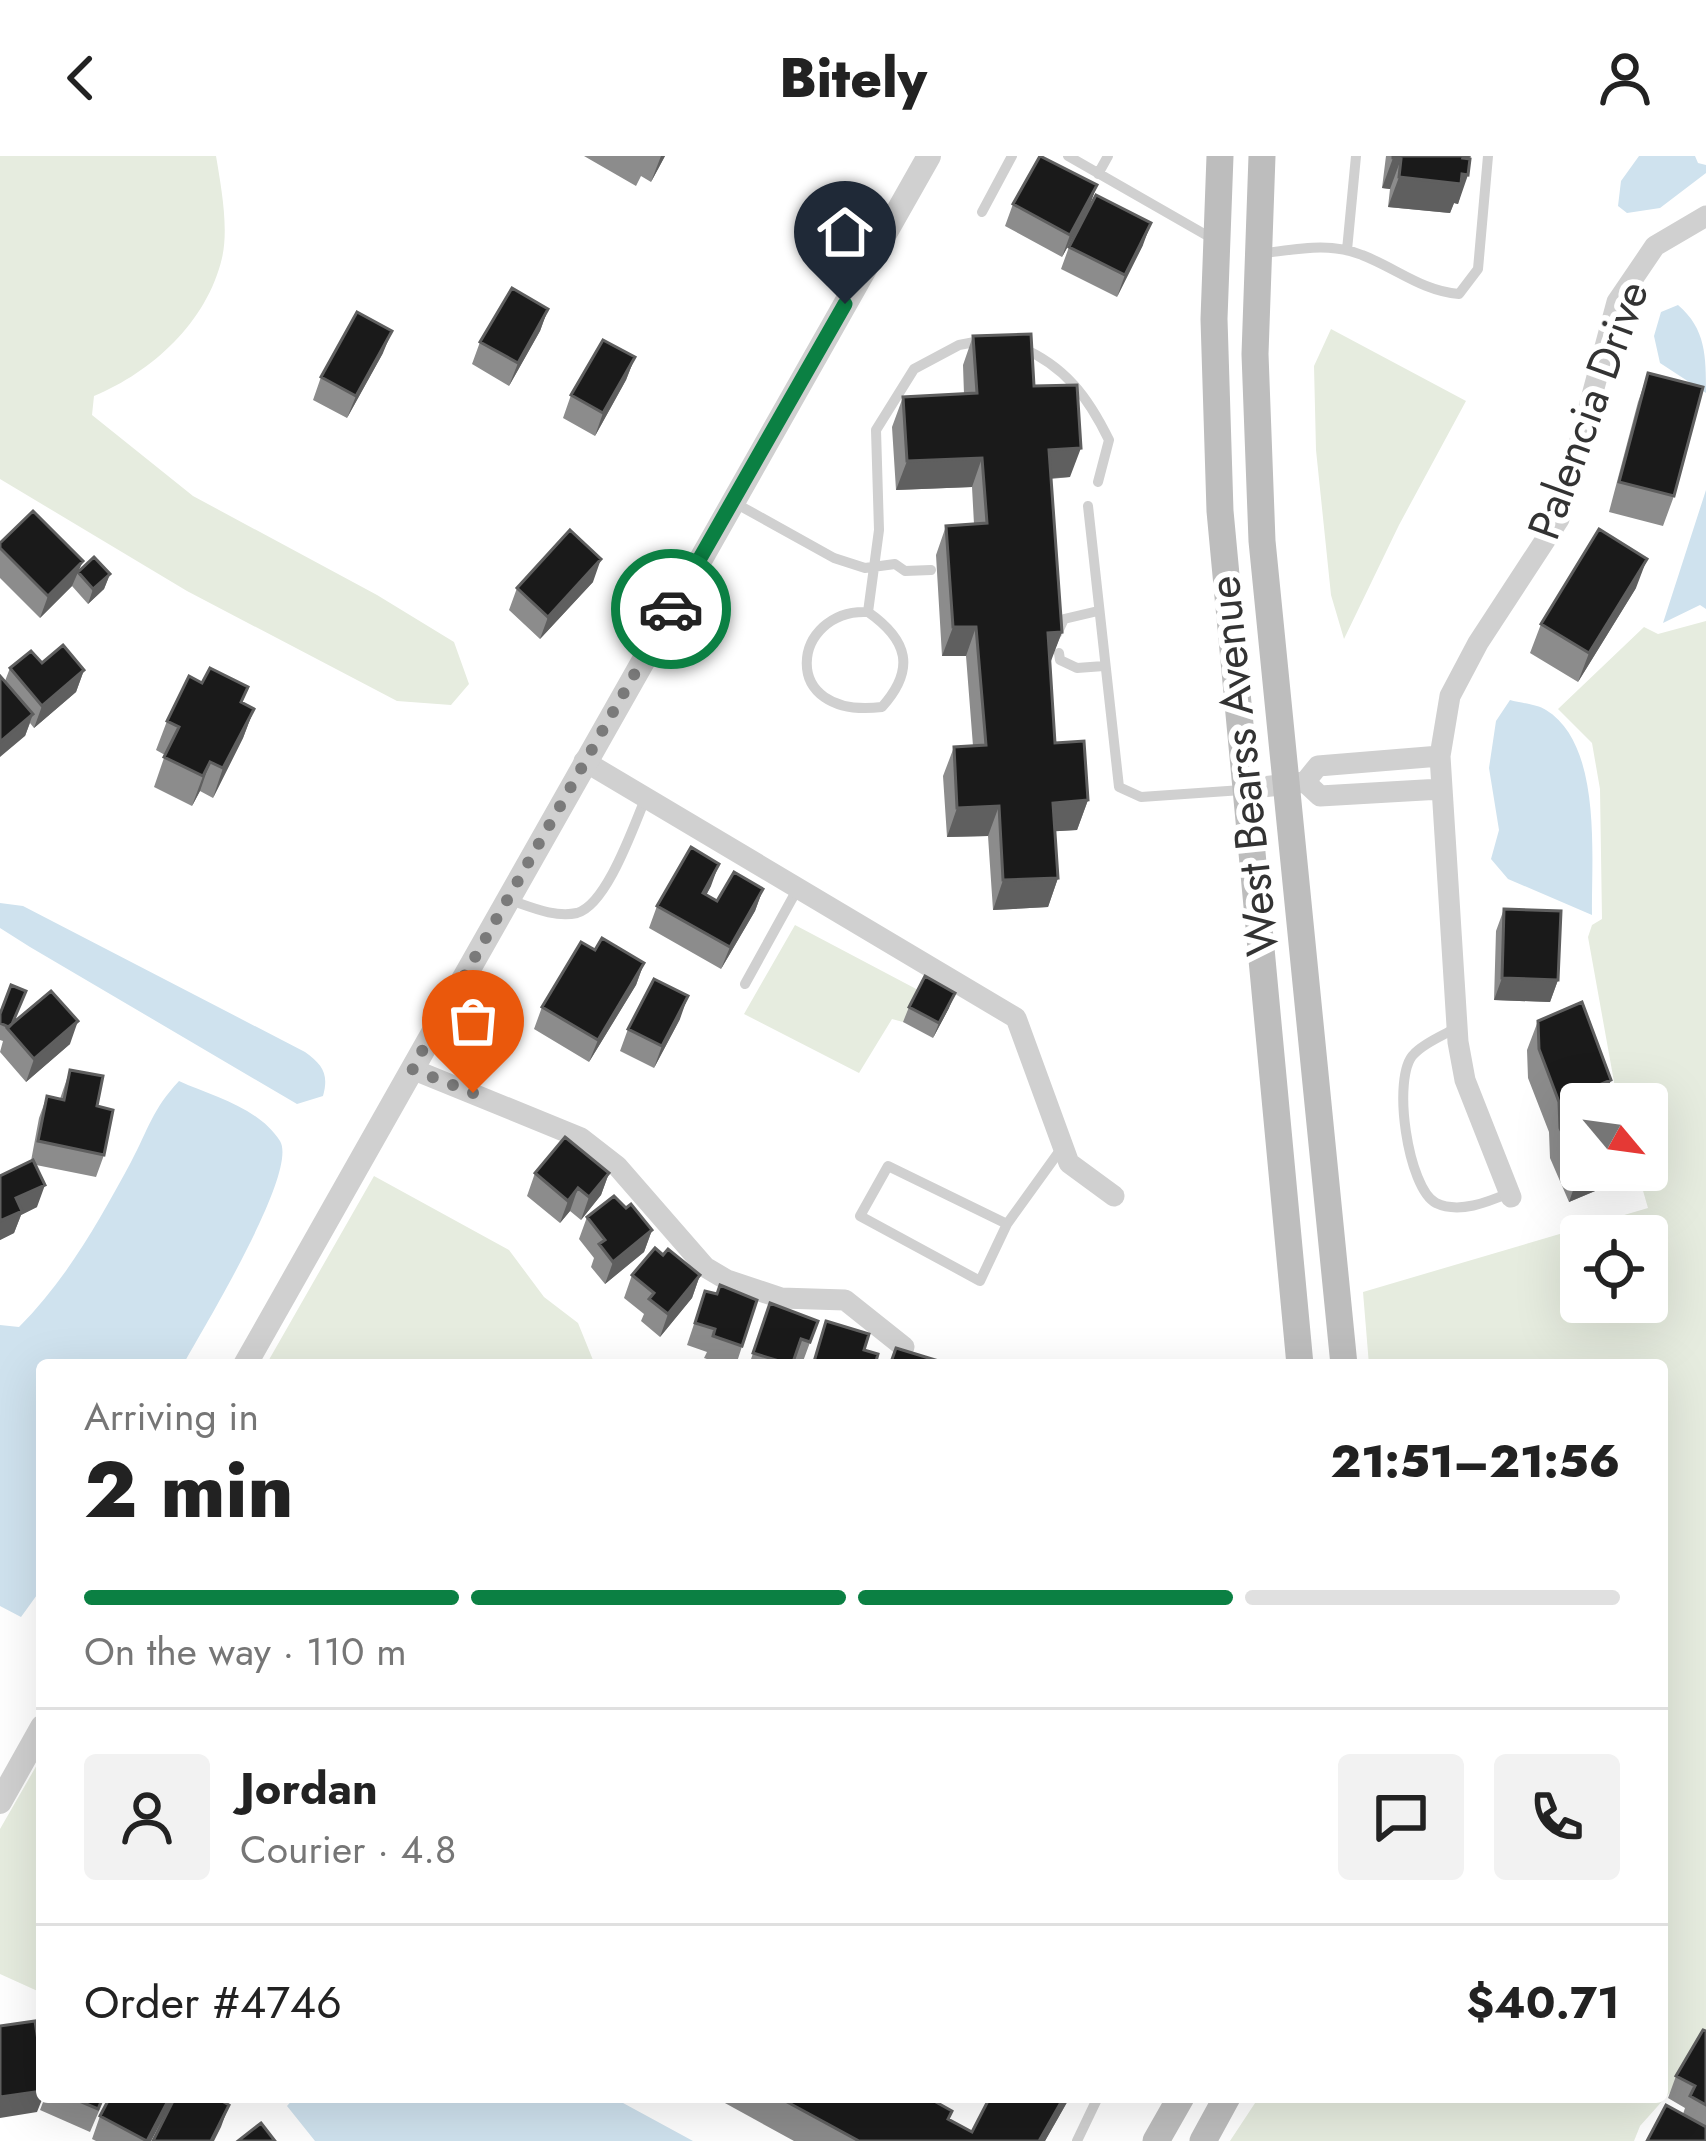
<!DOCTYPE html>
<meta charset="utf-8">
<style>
:root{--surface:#fff;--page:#f2f2f2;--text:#222;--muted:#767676;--line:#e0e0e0;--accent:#0b8043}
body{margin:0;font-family:Jost,sans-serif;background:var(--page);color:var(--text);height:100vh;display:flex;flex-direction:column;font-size:45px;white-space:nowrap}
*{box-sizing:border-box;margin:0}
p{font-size:39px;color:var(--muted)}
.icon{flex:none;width:66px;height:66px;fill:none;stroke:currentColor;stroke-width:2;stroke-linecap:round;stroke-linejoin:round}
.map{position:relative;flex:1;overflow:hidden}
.panel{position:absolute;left:36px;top:1203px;width:1632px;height:744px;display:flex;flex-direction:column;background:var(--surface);border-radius:12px;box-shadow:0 12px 48px #0002}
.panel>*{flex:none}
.needle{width:78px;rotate:119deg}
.buttons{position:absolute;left:1560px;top:927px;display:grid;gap:24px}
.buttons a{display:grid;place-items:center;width:108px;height:108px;border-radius:12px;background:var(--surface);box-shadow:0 12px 48px #0002;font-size:60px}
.pin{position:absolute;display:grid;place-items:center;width:102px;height:102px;color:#fff;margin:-123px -51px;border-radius:50% 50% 50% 0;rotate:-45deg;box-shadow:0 0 12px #0007}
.pin .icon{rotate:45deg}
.courier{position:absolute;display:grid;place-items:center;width:120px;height:120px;margin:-60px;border:9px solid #0b8043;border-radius:50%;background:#fff;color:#222;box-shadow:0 3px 15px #0007}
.head em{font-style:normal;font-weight:800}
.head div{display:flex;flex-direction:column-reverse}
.head{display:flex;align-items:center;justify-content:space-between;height:204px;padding:0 48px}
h1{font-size:78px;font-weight:800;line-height:90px}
.bar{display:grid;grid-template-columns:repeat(4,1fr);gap:18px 12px;align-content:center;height:144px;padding:0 48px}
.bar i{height:15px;border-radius:9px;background:var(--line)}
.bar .current{background:var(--accent)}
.bar p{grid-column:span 4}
.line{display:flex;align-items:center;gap:30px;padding:0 48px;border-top:3px solid var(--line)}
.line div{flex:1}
.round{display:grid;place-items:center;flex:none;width:126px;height:126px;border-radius:12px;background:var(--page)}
header{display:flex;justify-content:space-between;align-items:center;height:156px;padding:0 48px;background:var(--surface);font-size:54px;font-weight:800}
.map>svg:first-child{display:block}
.green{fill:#e6ecdf;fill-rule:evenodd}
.water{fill:#cfe2ee}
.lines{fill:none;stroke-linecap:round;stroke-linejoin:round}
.service{stroke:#d0d0d0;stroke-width:10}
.minor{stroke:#d0d0d0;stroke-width:21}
.tertiary{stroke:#d0d0d0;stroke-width:24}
.secondary{stroke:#bdbdbd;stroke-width:27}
.wall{fill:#8c8c8c}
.shaded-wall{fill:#5f5f5f}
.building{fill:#1a1a1a;stroke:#5f5f5f;stroke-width:3}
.done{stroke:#7a7a7a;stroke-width:12;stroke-dasharray:0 21.6}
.route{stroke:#0b8043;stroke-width:15}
.labels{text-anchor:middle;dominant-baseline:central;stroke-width:12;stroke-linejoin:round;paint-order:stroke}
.street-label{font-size:45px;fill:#333;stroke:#fff}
</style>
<header><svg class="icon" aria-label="back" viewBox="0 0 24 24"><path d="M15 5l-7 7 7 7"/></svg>Bitely<svg class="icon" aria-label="person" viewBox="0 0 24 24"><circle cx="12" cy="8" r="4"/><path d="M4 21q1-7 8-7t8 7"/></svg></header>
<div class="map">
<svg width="1706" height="1985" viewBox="0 0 1706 1985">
<rect width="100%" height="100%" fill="#fff"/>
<!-- green -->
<path class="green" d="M 0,0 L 216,0 C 221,30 229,72 222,102 C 207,166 152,216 94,240 L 92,259 L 193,340 L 377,439 L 454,486 L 469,528 L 451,549 L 397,545 L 187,435 L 0,323 Z
M 1331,173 L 1466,245 L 1399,369 L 1344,483 L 1331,439 L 1316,294 L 1314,210 Z
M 1706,465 L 1706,1896 L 1640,1970 L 1634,1985 L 1230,1985 L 1259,1941 L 1662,1941 L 1662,1209 L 1369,1209 L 1363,1136 L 1648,1052 L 1637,1014 L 1647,1014 L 1647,948 L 1618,948 L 1588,781 L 1592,769 L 1602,763 L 1600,633 L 1592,587 L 1558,553 L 1644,471 L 1658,478 ZM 1581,1080 L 1647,1080 L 1647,1146 L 1581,1146 Z
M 795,769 L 920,835 L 903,866 L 892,863 L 859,917 L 744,858 Z
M 374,1020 L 509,1094 L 544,1141 L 578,1167 L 595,1209 L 266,1209 Z
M 42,1600 L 42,1837 L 0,1818 L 0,1673 Z"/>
<!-- water -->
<path class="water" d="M 1639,0 L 1695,0 L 1698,7 L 1706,9 L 1706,17 L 1660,52 L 1627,57 L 1618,50 L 1621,25 Z
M 1678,149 C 1706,173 1706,200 1706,237 L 1660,207 L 1654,180 L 1661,156 Z
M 1706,334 L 1706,453 L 1700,449 L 1663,467 Z
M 1510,544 C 1520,547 1537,548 1546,554 C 1603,589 1591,702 1592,759 L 1508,723 L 1491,703 L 1499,674 L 1489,612 L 1496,565 Z
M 0,747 L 23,750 L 305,896 C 323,909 329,918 323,940 L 297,948 L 30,791 L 0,772 Z
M 179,925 C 214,941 258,951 280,985 C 299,1016 202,1174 183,1209 L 42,1209 L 42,1432 L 21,1461 L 0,1450 L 0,1169 L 19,1171 C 67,1123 99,1065 131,1006 C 149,972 152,954 179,925 Z
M 295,1941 L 612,1941 L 693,1985 L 315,1985 L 287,1950 Z"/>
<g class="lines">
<!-- service -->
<path class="service" d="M 1068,0 L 1213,83
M 1098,18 L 1108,0
M 982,56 L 1012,0
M 1347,94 L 1356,0
M 1258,98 C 1294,94 1328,85 1362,99 C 1396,112 1422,135 1459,138 L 1478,113 L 1488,0
M 1020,191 C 1065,210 1088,241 1109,284 L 1098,326
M 735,347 L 834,402 L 865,412 L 895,408 L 905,415 L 931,414
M 1088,350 L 1119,631 L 1141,641 L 1242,634
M 868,456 C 908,484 916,513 882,551 C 776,564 792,452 868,456 L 879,374 L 876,274 L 914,213 L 959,189 L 985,184
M 1057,478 L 1064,463 L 1098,455
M 1059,497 L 1060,504 L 1077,512 L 1104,510
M 510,744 C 531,751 555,762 577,757 C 607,749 634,669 646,641
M 745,828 L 798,732
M 1454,873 C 1442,880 1424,887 1414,898 C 1391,920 1408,1033 1436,1047 C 1459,1058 1488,1046 1509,1037
M 1007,1068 L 980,1125 L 860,1060 L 888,1010 L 1007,1068 L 1061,993
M 1077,1985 L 1098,1941"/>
<!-- minor -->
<path class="minor" d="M 584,605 L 1016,862 L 1069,1007 L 1114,1040
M 1305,626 L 1320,640 L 1441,633
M 1246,633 L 1305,626 L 1318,610 L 1440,600
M 412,913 L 581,982 L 617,1010 L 705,1111 L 727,1124 L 781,1142 L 845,1144 L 904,1191
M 1511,1041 L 1465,924 L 1458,886 L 1440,600 L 1450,540 L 1478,487 L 1559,363 L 1617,146 L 1655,90 L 1706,60"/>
<!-- tertiary -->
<path class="tertiary" d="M 245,1209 L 929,0
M 0,1646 L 42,1571"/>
<!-- secondary -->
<path class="secondary" d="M 1220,0 L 1214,163 L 1220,355 L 1300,1209
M 1262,0 L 1255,198 L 1262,385 L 1344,1209
M 1156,1985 L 1181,1941
M 1203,1985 L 1227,1941"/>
</g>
<!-- wall -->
<path class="wall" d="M 584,0 L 665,0 L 651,26 L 641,20 L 636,30 Z
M 1386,0 L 1471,0 L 1458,48 L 1454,47 L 1450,57 L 1388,51 L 1390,33 L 1382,32 Z
M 1013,48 L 1089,51 L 1143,89 L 1117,141 L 1061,113 L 1069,91 L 1088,54 L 1062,101 L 1005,70 Z
M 548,153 L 540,175 L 509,230 L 472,208 L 480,186 Z
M 973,180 L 1034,230 L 1070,321 L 1051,323 L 1062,476 L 1050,505 L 1055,587 L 1088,644 L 1077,674 L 1055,675 L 1058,722 L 1048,751 L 993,754 L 988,680 L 947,681 L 943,620 L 954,591 L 973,590 L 966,500 L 942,500 L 936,399 L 946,370 L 974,368 L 972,331 L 896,334 L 892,271 L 903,241 L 964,238 L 963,209 Z
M 383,197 L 347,262 L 313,244 L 321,221 Z
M 635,201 L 626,224 L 595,280 L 563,262 L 571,239 Z
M 1648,217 L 1674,340 L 1663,370 L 1609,356 L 1638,246 Z
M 0,387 L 80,414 L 110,418 L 104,433 L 88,448 L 72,430 L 40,462 L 0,422 Z
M 593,426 L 540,483 L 509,454 L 517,432 Z
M 1636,432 L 1578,526 L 1530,497 L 1541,468 Z
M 42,507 L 84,514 L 76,536 L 34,572 L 30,567 L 25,580 L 5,525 L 10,512 Z
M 202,527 L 248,531 L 242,547 L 254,553 L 243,582 L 213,642 L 200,635 L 192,650 L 154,631 L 165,599 L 156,594 L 167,565 Z
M 711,730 L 706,739 L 717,745 L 763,733 L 755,755 L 721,813 L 649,772 L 657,750 Z
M 1504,753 L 1558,824 L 1550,846 L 1494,844 L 1496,775 Z
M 595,794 L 644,807 L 636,829 L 589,906 L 534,873 L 542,851 Z
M 909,851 L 949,852 L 933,882 L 903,866 Z
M 0,858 L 13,868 L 70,888 L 26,926 L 0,896 L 3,885 L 0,884 Z
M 680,863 L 654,912 L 620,895 L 628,873 Z
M 1538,865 L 1605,941 L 1581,1014 L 1619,1014 L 1614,1027 L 1569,1046 L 1550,1002 L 1549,976 L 1528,922 L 1527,894 Z
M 70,914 L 97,950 L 104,999 L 96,1021 L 36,1009 L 37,1051 L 21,1059 L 14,1077 L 0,1084 L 0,1020 L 31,1005 L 39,962 L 47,940 L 60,943 Z
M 535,1017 L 609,1017 L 601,1039 L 581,1064 L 570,1055 L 560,1067 L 527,1040 Z
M 587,1061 L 652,1074 L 644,1096 L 605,1128 L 591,1111 L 594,1102 L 579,1083 Z
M 663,1099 L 700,1119 L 692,1142 L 660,1181 L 641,1165 L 644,1158 L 624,1142 L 632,1119 Z
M 705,1135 L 757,1144 L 736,1209 L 724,1209 L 704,1202 L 707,1196 L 687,1189 Z
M 770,1147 L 818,1165 L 802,1208 L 793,1205 L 792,1209 L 749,1209 Z
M 1706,1875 L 1706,1985 L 1683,1958 L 1685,1952 L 1668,1942 L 1676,1920 Z
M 45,1941 L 105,1941 L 90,1976 L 40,1954 Z
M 110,1941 L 173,1941 L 151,1985 L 96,1985 L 92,1983 L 100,1960 Z
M 714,1941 L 910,1941 L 952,1955 L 949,1964 L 972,1976 L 990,1941 L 1070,1941 L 1045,1985 L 794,1985 Z"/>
<!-- shaded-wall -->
<path class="shaded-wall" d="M 661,0 L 665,0 L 651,26 Z
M 1463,0 L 1470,0 L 1464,18 L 1468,19 L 1458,48 L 1454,47 L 1450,57 L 1388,51 L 1399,21 Z
M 1393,2 L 1401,3 L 1390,33 L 1382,32 Z
M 1097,29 L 1089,52 L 1062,101 L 1070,79 Z
M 1151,67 L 1143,89 L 1117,141 L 1125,119 Z
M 548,153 L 540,175 L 509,230 L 518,207 Z
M 392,175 L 383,197 L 347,262 L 356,240 Z
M 635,201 L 626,224 L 595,280 L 603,257 Z
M 1081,292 L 1070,321 L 1038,323 L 1049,294 Z
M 982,302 L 972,331 L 896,334 L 907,305 Z
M 601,403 L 593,426 L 540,483 L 548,461 Z
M 1647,403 L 1636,432 L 1578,526 L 1589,497 Z
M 83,405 L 72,430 L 40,462 L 48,440 Z
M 110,418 L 104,433 L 88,448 L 93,433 Z
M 953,471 L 976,471 L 966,500 L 942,500 Z
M 1062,476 L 1051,505 L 1037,506 L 1048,477 Z
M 84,514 L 76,536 L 34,572 L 42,550 Z
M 254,553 L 243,582 L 213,642 L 223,612 Z
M 33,558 L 25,580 L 0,601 L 0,586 Z
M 210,606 L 200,635 L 192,650 L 203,620 Z
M 1088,644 L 1077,674 L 1043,676 L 1053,647 Z
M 999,650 L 988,680 L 947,681 L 957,652 Z
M 719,708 L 711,730 L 695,760 L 703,737 Z
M 1058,722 L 1048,751 L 993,754 L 1003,724 Z
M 763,733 L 755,755 L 721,813 L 730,791 Z
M 644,807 L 636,829 L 589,906 L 598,884 Z
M 1502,822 L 1558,824 L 1550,846 L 1494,844 Z
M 955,837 L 949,852 L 933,882 L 939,867 Z
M 688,840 L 680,863 L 654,912 L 662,890 Z
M 78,865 L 70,888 L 26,926 L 34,903 Z
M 1611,924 L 1602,948 L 1599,929 Z
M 1586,1014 L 1619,1014 L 1614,1027 L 1569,1046 L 1579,1017 Z
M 609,1017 L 601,1039 L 581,1064 L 589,1041 Z
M 45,1029 L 37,1051 L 21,1059 L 14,1077 L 0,1084 L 0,1065 L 16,1042 Z
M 578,1032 L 570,1055 L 560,1067 L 568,1045 Z
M 652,1074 L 644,1096 L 605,1128 L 613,1106 Z
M 700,1119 L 692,1142 L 660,1181 L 668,1158 Z
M 42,1935 L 43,1941 L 37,1956 L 0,1962 L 0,1941 Z
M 170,1941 L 173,1941 L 172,1946 L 151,1985 L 147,1985 Z
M 1064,1941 L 1070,1941 L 1045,1985 L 1039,1985 Z
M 229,1949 L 221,1971 L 214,1985 L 211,1985 Z"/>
<!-- building -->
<path class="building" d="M 1040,0 L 1097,29 L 1070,79 L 1013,48 Z
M 1393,0 L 1464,0 L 1463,2 L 1470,3 L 1468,19 L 1462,18 L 1461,28 L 1399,21 L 1401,3 L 1393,2 Z
M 1096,39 L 1151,67 L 1125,119 L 1069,91 Z
M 512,132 L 548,153 L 518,207 L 480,186 Z
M 357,156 L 392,175 L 356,240 L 321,221 Z
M 1031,178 L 1034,230 L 1077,229 L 1081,292 L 1049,294 L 1062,476 L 1048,477 L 1055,587 L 1084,585 L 1088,644 L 1053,647 L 1058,722 L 1003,724 L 999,650 L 957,652 L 954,591 L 986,589 L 976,471 L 953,471 L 946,370 L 987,367 L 982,302 L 907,305 L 903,241 L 977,237 L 973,180 Z
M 603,184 L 635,201 L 603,257 L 571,239 Z
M 1648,217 L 1703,231 L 1674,340 L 1619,326 Z
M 33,355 L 83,405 L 48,440 L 0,392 L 0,387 Z
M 1599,373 L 1647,403 L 1589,497 L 1541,468 Z
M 570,374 L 601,403 L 548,461 L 517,432 Z
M 94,401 L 110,418 L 93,433 L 78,416 Z
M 63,489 L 84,514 L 42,550 L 10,512 L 31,495 L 42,507 Z
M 210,512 L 248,531 L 241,546 L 254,553 L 223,612 L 210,606 L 203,620 L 164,601 L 179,571 L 167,565 L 189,520 L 202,527 Z
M 0,520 L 33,558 L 0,586 Z
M 691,691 L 719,708 L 703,737 L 717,745 L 734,716 L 763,733 L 730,791 L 657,750 Z
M 1504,753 L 1561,755 L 1558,824 L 1502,822 Z
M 602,782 L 644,807 L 598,884 L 542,851 L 581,786 L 595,794 Z
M 925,820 L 955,837 L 939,867 L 909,851 Z
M 654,823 L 688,840 L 662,890 L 628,873 Z
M 11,829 L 26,835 L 12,868 L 9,871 L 0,867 L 0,858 Z
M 51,835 L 78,865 L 34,903 L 7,872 Z
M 1582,846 L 1611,924 L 1599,929 L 1608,948 L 1581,948 L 1581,1014 L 1586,1014 L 1579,1017 L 1560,972 L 1559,946 L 1539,893 L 1538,865 Z
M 70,914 L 103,920 L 97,950 L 113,954 L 104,999 L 38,985 L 47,940 L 64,944 Z
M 565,981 L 609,1017 L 589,1041 L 578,1032 L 568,1045 L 535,1017 Z
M 33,1004 L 45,1029 L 16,1042 L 22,1055 L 0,1065 L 0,1020 Z
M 614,1040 L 626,1052 L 631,1048 L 652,1074 L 613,1106 L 599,1088 L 605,1084 L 587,1061 Z
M 655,1092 L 663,1099 L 668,1093 L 700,1119 L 668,1158 L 649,1143 L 654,1137 L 632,1119 Z
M 720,1129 L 757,1144 L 742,1190 L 713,1180 L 715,1173 L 695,1167 L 705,1135 L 717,1138 Z
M 770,1147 L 818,1165 L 810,1186 L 801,1183 L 792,1209 L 753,1197 Z
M 826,1165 L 869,1178 L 864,1194 L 878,1198 L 875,1209 L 813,1209 Z
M 896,1192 L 945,1207 L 944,1209 L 890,1209 Z
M 35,1865 L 42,1911 L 42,1935 L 0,1941 L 0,1870 Z
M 1703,1874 L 1706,1875 L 1706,1949 L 1690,1940 L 1695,1930 L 1676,1920 Z
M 70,1941 L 103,1941 L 98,1953 Z
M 110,1941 L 170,1941 L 147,1985 L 100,1960 Z
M 175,1941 L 215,1941 L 229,1949 L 211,1985 L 153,1985 Z
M 778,1941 L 910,1941 L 915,1943 L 916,1941 L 927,1941 L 952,1955 L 948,1963 L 972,1976 L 990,1941 L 1064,1941 L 1039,1985 L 859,1985 Z
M 1666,1949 L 1706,1971 L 1706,1985 L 1647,1985 Z
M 261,1967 L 275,1985 L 238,1985 Z"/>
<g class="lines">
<!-- done -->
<path class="done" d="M 473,937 L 412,913 L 671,453"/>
<!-- route -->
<path class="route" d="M 671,453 L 845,148"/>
</g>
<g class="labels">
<!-- street labels -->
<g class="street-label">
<text transform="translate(1588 254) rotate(-70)">Palencia Drive</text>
<text transform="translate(1243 610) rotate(-96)">West Bearss Avenue</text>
</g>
</g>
</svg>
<div class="buttons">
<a><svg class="needle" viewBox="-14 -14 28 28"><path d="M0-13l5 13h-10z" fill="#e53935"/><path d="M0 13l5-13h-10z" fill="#767676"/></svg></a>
<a><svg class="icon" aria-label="locate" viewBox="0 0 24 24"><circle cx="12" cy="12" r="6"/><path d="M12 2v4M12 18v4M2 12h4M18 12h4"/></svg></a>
</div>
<div class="pin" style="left:473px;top:937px;background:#ea580c"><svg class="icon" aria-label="bag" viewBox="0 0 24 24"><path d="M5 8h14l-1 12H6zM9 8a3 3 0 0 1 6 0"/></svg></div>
<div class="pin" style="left:845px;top:148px;background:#1f2937"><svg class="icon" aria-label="home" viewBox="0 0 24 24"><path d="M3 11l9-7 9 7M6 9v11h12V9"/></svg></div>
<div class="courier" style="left:671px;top:453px"><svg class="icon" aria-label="car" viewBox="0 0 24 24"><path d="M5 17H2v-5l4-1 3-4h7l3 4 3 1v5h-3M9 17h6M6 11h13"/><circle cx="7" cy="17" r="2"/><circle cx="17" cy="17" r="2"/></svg></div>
<section class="panel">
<div class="head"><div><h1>2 min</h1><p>Arriving in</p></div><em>21:51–21:56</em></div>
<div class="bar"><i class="current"></i><i class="current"></i><i class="current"></i><i></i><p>On the way · 110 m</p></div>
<div class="line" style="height:216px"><a class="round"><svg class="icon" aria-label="person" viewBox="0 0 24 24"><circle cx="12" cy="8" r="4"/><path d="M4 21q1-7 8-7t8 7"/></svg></a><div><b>Jordan</b><p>Courier · 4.8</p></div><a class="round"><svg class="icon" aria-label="chat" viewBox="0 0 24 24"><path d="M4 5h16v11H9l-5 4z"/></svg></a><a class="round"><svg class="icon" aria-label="phone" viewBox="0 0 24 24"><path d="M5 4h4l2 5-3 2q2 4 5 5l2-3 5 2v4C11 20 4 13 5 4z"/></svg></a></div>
<div class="line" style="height:156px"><div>Order #4746</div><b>$40.71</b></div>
</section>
</div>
